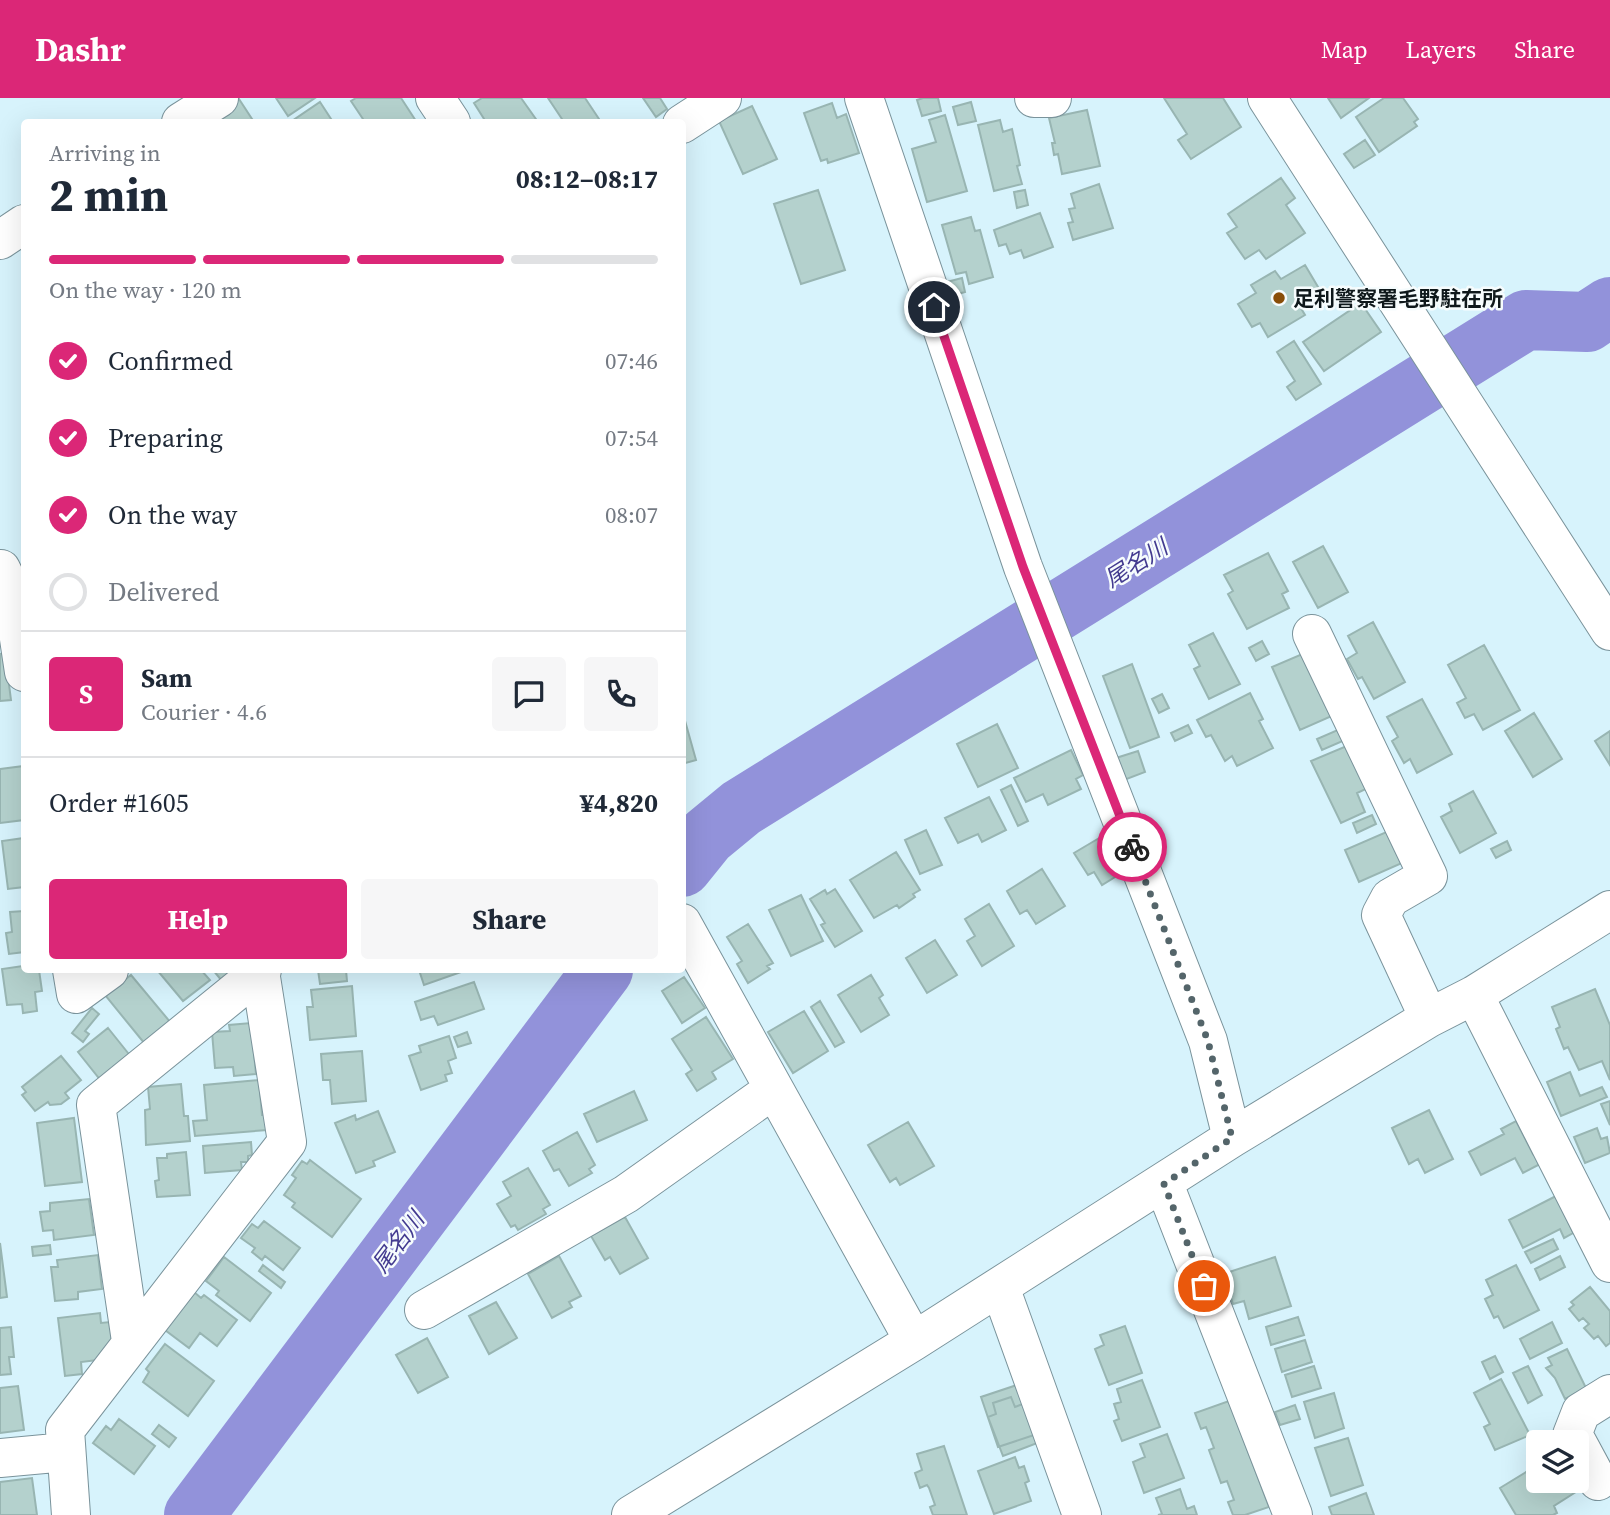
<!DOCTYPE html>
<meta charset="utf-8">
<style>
:root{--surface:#fff;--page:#f6f6f7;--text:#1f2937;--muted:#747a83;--line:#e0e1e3;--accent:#db2777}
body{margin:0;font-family:"Source Serif 4","Noto Sans JP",serif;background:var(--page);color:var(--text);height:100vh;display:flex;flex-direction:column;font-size:26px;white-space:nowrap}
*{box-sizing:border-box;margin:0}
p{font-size:23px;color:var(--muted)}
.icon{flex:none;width:38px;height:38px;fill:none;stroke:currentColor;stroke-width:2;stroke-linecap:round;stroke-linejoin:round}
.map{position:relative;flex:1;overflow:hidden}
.panel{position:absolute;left:21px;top:21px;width:665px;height:854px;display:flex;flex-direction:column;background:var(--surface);border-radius:7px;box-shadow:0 7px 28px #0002}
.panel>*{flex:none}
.controls{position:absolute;left:1526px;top:1332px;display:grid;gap:14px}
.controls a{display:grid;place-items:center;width:63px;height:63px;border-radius:7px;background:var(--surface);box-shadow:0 7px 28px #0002;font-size:35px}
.pin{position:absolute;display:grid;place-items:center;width:60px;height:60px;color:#fff;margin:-30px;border:4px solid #fff;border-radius:50%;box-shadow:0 2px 7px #0007}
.courier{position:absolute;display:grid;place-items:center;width:70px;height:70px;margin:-35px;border:5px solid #db2777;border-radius:50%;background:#fff;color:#222;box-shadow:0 2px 9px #0007}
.overview em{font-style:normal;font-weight:700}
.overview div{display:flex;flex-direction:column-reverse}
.overview{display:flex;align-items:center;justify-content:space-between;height:119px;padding:0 28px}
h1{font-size:46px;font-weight:700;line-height:52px}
.bar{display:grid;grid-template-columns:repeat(4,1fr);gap:10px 7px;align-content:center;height:84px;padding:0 28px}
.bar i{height:9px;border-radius:5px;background:var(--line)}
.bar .on{background:var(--accent)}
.bar p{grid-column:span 4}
.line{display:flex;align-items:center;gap:18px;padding:0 28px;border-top:2px solid var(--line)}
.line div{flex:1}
.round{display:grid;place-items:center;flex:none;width:74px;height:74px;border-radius:7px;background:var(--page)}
ol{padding:0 28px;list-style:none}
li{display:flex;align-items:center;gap:21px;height:77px}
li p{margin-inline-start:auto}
li .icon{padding:7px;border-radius:50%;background:var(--accent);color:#fff;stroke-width:4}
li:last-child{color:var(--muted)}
li i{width:38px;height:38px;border:4px solid var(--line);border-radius:50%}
.cta{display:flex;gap:14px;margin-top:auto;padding:14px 28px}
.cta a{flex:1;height:80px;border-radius:7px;background:var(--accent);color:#fff;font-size:28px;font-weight:700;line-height:80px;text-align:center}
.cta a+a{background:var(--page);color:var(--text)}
header{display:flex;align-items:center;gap:42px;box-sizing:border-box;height:98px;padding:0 35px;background:var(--accent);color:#fff}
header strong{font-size:33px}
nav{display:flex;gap:38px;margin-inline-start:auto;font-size:24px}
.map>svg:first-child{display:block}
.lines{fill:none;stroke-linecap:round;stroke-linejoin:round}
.river{stroke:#9292da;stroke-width:60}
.building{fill:#b4d1cd;stroke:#98b5b2;stroke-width:2}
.minor-casing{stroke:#7a939b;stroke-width:40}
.minor{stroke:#fff;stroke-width:38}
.done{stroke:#54656a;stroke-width:7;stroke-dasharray:0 12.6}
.route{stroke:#db2777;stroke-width:9}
.poi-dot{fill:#894e09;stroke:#f6fcfd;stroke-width:2.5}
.labels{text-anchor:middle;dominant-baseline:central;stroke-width:5;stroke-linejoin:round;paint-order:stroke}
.poi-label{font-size:21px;font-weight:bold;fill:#0e181b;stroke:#f6fcfd;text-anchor:start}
.water-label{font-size:23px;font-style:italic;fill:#433b90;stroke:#f6fcfd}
</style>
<header>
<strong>Dashr</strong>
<nav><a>Map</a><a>Layers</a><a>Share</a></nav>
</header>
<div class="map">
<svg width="1610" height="1417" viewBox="0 0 1610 1417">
<rect width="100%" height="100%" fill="#d7f3fc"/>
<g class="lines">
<!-- river -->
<path class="river" d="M 682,769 L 707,738 L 741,710 L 1526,222 L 1587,224 L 1610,209
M 194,1417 L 603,872"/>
</g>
<!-- building -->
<path class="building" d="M 276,0 L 315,0 L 288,18 Z
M 356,0 L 401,0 L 416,23 L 365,24 L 351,3 Z
M 482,0 L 521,0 L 538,24 L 486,24 L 474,5 Z
M 548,0 L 585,0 L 601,24 L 564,24 Z
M 643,0 L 660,0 L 667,11 L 656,19 Z
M 923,0 L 938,0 L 941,13 L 922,18 L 917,2 Z
M 1164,0 L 1223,0 L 1241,29 L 1191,61 L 1178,42 L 1187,36 Z
M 1328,0 L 1369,0 L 1341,20 Z
M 1384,0 L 1403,0 L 1418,21 L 1414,24 L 1417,28 L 1379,54 L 1356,19 Z
M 239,1 L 254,24 L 213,24 L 210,20 Z
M 320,4 L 333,24 L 293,24 L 292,23 Z
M 971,4 L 976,23 L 958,27 L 953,9 Z
M 832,5 L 837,20 L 846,16 L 859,55 L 828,65 L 827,61 L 821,63 L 804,15 Z
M 752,8 L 777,61 L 743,76 L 719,23 Z
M 1087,12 L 1100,68 L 1062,76 L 1058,56 L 1054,57 L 1052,45 L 1055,45 L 1049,20 Z
M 945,17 L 967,93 L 927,104 L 912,51 L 936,44 L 929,22 Z
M 1000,22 L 1003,34 L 1012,31 L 1020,67 L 1017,68 L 1022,86 L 994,93 L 978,27 Z
M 1365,42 L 1375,57 L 1354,70 L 1344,56 Z
M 1281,80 L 1295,100 L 1286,107 L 1305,135 L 1266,161 L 1259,152 L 1245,161 L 1227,135 L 1237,129 L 1228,116 Z
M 1099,86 L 1113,130 L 1073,142 L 1068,125 L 1073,124 L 1069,111 L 1075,110 L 1071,96 Z
M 818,92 L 845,172 L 801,186 L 774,106 Z
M 1025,92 L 1028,107 L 1017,110 L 1014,94 Z
M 1040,115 L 1053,149 L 1024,160 L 1021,152 L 1010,156 L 1006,146 L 999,148 L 994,132 Z
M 971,119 L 975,133 L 980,132 L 993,179 L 969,186 L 966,174 L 956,176 L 942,127 Z
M 1305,167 L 1321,194 L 1299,207 L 1305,217 L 1268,239 L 1260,225 L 1252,229 L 1238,206 L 1256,195 L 1251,187 L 1275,173 L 1281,181 Z
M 962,180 L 965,194 L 943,200 L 939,186 Z
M 1361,205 L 1381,234 L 1324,273 L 1303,244 Z
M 1294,243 L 1321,286 L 1296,302 L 1287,289 L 1295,283 L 1277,254 Z
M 1323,448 L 1348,494 L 1318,510 L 1293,464 Z
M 1268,455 L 1288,493 L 1282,496 L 1289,510 L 1247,531 L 1228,496 L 1233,493 L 1224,477 Z
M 1373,524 L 1405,584 L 1374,601 L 1362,579 L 1358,581 L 1347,561 L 1357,555 L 1348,538 Z
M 1213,535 L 1240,586 L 1209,601 L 1194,571 L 1200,568 L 1189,547 Z
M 1262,543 L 1269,556 L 1256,563 L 1249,550 Z
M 1484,547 L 1520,612 L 1483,632 L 1474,616 L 1465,620 L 1457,605 L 1466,600 L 1448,567 Z
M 1307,554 L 1334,617 L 1300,632 L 1272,569 Z
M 5,555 L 11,602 L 0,603 L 0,556 Z
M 1132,566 L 1159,639 L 1130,650 L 1103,578 Z
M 1250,595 L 1263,621 L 1259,623 L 1273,650 L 1237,668 L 1232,658 L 1225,663 L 1211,637 L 1206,639 L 1197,622 Z
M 1162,596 L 1169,610 L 1159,615 L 1152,601 Z
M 1422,601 L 1452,656 L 1417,675 L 1410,661 L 1404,665 L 1392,643 L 1398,639 L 1387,619 Z
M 682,612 L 696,662 L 682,666 Z
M 1534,615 L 1562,661 L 1533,679 L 1505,633 Z
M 997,626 L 1018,670 L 978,689 L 957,646 Z
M 1188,627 L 1192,635 L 1175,643 L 1171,635 Z
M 1340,631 L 1345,642 L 1322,652 L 1317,641 Z
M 1610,633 L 1610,667 L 1595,643 Z
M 1349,647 L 1368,690 L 1357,695 L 1365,714 L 1341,725 L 1311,663 Z
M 1071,652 L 1083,677 L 1076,681 L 1081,691 L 1048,707 L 1043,696 L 1026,704 L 1014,680 Z
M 1138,653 L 1145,674 L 1124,682 L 1116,660 Z
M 24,668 L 24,722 L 0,725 L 0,671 Z
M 1011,687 L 1028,723 L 1018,728 L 1001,692 Z
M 1473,693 L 1496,735 L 1460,755 L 1441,719 L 1452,713 L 1449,706 Z
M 989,699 L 1006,732 L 982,744 L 978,736 L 958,745 L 945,720 Z
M 1372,717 L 1376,726 L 1357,735 L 1353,725 Z
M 926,732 L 942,767 L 920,776 L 905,742 Z
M 1391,732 L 1402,765 L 1359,784 L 1345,752 Z
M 1106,736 L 1128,771 L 1102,787 L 1094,774 L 1088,777 L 1074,755 Z
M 24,740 L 24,789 L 8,791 L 2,743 Z
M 1507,743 L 1511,752 L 1496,760 L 1491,751 Z
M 896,754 L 920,792 L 913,796 L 915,799 L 899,810 L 897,807 L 874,820 L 850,782 Z
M 1042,771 L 1065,808 L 1036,826 L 1027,812 L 1020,816 L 1007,793 Z
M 835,791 L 862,833 L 835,849 L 821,827 L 825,825 L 810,801 L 825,792 L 827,796 Z
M 801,797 L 823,843 L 791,858 L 769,812 Z
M 989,806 L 1014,848 L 982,868 L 967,843 L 975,838 L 965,821 Z
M 24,813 L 24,854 L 9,856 L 6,835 L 12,834 L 10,814 Z
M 748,826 L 773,865 L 767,868 L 770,871 L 748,885 L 737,866 L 742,863 L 727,839 Z
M 935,842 L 957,877 L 927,895 L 906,860 Z
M 23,868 L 24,868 L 24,872 L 39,872 L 42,893 L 35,894 L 37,913 L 23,915 L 22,906 L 7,907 L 2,871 Z
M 157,872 L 201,872 L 210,882 L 183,903 Z
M 213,872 L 236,872 L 222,883 Z
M 318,872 L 346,872 L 347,883 L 320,886 Z
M 419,872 L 461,872 L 461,874 L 424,887 Z
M 131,877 L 171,925 L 145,946 L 105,897 Z
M 871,877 L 883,897 L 879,900 L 889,917 L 861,934 L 838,897 Z
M 684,879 L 705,910 L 682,925 L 662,893 Z
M 474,884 L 484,911 L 438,927 L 434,918 L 421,922 L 415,904 Z
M 352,888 L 356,938 L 310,942 L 307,909 L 313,909 L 311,892 Z
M 1595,891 L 1610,927 L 1610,982 L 1602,963 L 1579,972 L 1568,949 L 1564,951 L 1556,931 L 1560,929 L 1552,909 Z
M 820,903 L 844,944 L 835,949 L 811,909 Z
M 92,910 L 99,916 L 85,933 L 89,936 L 83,944 L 72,935 Z
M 804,913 L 828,953 L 793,975 L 768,934 Z
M 706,919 L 733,961 L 712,974 L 716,981 L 697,993 L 686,976 L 692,972 L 672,941 Z
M 251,925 L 256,976 L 234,978 L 233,969 L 215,970 L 212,934 L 230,933 L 229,927 Z
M 108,930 L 132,960 L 102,984 L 78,954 Z
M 467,934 L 471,945 L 458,949 L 454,939 Z
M 449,938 L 456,960 L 448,963 L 452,975 L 445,977 L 447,983 L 421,992 L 409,958 L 421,954 L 419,948 Z
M 362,953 L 366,1003 L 332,1006 L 330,982 L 323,982 L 321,956 Z
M 61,958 L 81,982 L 65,995 L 69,1000 L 61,1006 L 50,1007 L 48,1004 L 35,1013 L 22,997 L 26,994 L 22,989 Z
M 1570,974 L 1580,998 L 1602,989 L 1607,999 L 1561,1018 L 1547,984 Z
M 259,982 L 262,1017 L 265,1017 L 267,1032 L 195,1038 L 193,1023 L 207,1022 L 204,987 Z
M 181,986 L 184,1018 L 188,1018 L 190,1043 L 146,1047 L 145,1012 L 150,1011 L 148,989 Z
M 634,993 L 647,1022 L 597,1044 L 584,1016 Z
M 1610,1003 L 1610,1027 L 1601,1006 Z
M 1429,1012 L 1453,1061 L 1425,1075 L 1418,1061 L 1409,1066 L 1392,1030 Z
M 378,1013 L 395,1054 L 373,1063 L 375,1068 L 356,1075 L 335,1025 L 355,1017 L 356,1022 Z
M 74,1020 L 82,1084 L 45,1088 L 37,1025 Z
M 1516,1023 L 1533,1056 L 1536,1054 L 1542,1065 L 1523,1075 L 1515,1060 L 1481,1077 L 1469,1054 L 1504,1036 L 1501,1031 Z
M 908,1024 L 934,1068 L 900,1087 L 896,1080 L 890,1084 L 868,1047 Z
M 1597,1030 L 1601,1041 L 1607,1039 L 1610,1055 L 1585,1065 L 1574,1039 Z
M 577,1034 L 595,1067 L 589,1071 L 592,1075 L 569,1088 L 559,1071 L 554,1073 L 543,1053 Z
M 251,1044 L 252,1057 L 248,1058 L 248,1064 L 241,1064 L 242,1072 L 205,1075 L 203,1048 Z
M 186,1054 L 190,1097 L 157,1099 L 155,1083 L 159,1082 L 157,1060 L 167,1060 L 167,1056 Z
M 310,1062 L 361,1101 L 332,1139 L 292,1109 L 295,1105 L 284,1097 L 296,1080 L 292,1077 L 302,1063 L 307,1066 Z
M 528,1070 L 550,1107 L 543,1111 L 546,1116 L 518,1132 L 515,1127 L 511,1129 L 497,1106 L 511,1098 L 503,1084 Z
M 1558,1097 L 1573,1135 L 1564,1140 L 1560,1131 L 1523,1150 L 1509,1122 Z
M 89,1101 L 94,1137 L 54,1142 L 53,1132 L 43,1133 L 40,1114 L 50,1113 L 50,1105 Z
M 625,1119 L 648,1160 L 620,1176 L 610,1159 L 605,1162 L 591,1138 Z
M 264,1123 L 300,1150 L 283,1172 L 265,1158 L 262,1162 L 252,1154 L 255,1150 L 241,1140 L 252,1126 L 258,1130 Z
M 1553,1141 L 1558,1151 L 1531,1165 L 1525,1154 Z
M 0,1145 L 7,1199 L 0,1200 Z
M 50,1147 L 51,1156 L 33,1158 L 32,1149 Z
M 98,1157 L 102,1191 L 78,1194 L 78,1201 L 55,1203 L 51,1169 L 58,1169 L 57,1162 Z
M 559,1158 L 581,1198 L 569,1204 L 572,1209 L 552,1220 L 528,1176 Z
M 1560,1158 L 1565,1169 L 1540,1182 L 1535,1171 Z
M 224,1159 L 271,1195 L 250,1223 L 216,1197 L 219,1193 L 206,1183 Z
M 1275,1159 L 1291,1208 L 1249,1221 L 1244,1203 L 1233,1206 L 1223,1176 Z
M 263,1167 L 285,1184 L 281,1190 L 259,1173 Z
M 1516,1167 L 1539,1212 L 1504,1230 L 1498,1218 L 1494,1220 L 1485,1201 L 1493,1197 L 1486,1182 Z
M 1590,1189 L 1610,1213 L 1610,1245 L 1606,1248 L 1598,1238 L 1594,1241 L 1584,1230 L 1589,1226 L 1583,1220 L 1579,1223 L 1569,1211 L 1574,1207 L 1571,1204 Z
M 194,1194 L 201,1200 L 204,1197 L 237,1222 L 217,1248 L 200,1235 L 189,1250 L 165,1232 Z
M 496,1204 L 517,1240 L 489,1256 L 469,1218 Z
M 100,1215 L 101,1225 L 110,1224 L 112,1243 L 97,1262 L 81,1264 L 82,1276 L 65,1278 L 58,1220 Z
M 1298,1219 L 1304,1237 L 1271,1247 L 1266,1229 Z
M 1552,1224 L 1562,1245 L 1530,1261 L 1520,1241 Z
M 1125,1228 L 1142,1275 L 1109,1287 L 1095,1251 L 1104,1247 L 1100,1237 Z
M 11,1229 L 14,1259 L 9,1259 L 11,1276 L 0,1277 L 0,1230 Z
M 427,1240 L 448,1279 L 418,1295 L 396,1257 Z
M 1305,1242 L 1312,1264 L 1282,1274 L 1275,1251 Z
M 165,1246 L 214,1283 L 188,1318 L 143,1284 L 149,1274 L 146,1271 Z
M 1567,1251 L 1586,1290 L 1565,1301 L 1555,1280 L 1546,1270 L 1552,1267 L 1548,1260 Z
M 1495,1258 L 1503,1274 L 1490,1281 L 1482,1264 Z
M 1314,1268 L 1321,1290 L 1292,1299 L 1285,1277 Z
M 1528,1268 L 1542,1297 L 1528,1305 L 1513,1275 Z
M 1501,1281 L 1530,1337 L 1495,1352 L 1484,1329 L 1490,1326 L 1474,1295 Z
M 1142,1282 L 1160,1329 L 1122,1343 L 1114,1323 L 1119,1321 L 1114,1306 L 1121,1304 L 1117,1291 Z
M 1020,1286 L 1037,1336 L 998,1349 L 981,1299 Z
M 18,1288 L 24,1332 L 0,1335 L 0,1290 Z
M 1334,1295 L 1344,1330 L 1315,1340 L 1304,1304 Z
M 1011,1299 L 1015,1309 L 1025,1305 L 1040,1344 L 1003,1358 L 988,1319 L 996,1316 L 993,1305 Z
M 1229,1303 L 1269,1409 L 1245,1417 L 1233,1417 L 1228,1404 L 1234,1402 L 1227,1383 L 1221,1385 L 1209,1352 L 1214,1350 L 1206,1329 L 1201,1331 L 1195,1315 Z
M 1295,1307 L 1300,1321 L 1280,1327 L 1275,1314 Z
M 119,1321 L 155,1348 L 134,1376 L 93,1345 L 106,1328 L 111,1332 Z
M 159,1327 L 176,1340 L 169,1349 L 152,1336 Z
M 1167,1336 L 1184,1380 L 1144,1395 L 1133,1364 L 1145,1359 L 1140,1346 Z
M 1348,1340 L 1363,1387 L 1331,1398 L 1315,1350 Z
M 944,1348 L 967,1417 L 933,1417 L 930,1409 L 935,1407 L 929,1390 L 927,1387 L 920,1390 L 915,1375 L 922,1372 L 917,1356 Z
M 1015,1359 L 1019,1370 L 1024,1368 L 1029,1383 L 1025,1385 L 1031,1403 L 994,1416 L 978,1373 Z
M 1538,1361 L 1538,1382 L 1573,1382 L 1579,1392 L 1554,1408 L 1557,1415 L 1553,1417 L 1516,1417 L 1500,1390 L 1531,1371 L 1529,1367 Z
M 32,1380 L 37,1417 L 0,1417 L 0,1384 Z
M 1180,1391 L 1187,1411 L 1194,1408 L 1197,1417 L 1158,1417 L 1162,1416 L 1156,1400 Z
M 1366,1395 L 1374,1417 L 1332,1417 L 1329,1409 Z"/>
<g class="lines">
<defs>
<path id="minor" d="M 435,0 L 451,24
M 864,0 L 1023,469 L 1208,943 L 1232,1040
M 1034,0 L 1052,0
M 1267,0 L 1610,533
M 181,24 L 219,0
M 682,26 L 722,0
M 0,142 L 24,126
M 1,471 L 12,494 L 24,574
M 1312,536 L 1428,778 L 1390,800 L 1381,817 L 1429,920
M 682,825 L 914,1243
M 72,872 L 76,896 L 109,872
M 1474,897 L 1610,1165
M 1164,1086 L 1293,1417
M 1000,1189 L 1082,1417
M 424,1212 L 626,1096 L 774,991
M 131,1243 L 96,1007 L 262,872
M 1576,1344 L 1572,1337 L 1581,1314 L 1610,1296
M 1577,1344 L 1598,1383
M 0,1360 L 66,1354
M 71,1417 L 65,1332 L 287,1044 L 260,873
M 631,1417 L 914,1243 L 1232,1040 L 1429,920 L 1474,897 L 1610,812"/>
</defs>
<!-- minor casing -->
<use href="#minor" class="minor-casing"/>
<!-- minor -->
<use href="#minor" class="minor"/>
</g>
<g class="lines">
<!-- done -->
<path class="done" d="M 1132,749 L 1208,943 L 1232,1040 L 1164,1086 L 1204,1188"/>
<!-- route -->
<path class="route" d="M 934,209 L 1023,469 L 1132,749"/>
</g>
<!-- markers -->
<circle class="poi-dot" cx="1279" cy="200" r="7"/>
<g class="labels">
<!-- poi labels -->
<g class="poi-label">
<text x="1293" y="200">足利警察署毛野駐在所</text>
</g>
<!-- water labels -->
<g class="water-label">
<text transform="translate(1136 465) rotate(-32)">尾名川</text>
<text transform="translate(398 1144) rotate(-53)">尾名川</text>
</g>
</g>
</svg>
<div class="controls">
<a><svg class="icon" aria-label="layers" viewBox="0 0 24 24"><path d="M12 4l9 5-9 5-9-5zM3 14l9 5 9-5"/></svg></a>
</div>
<div class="pin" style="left:1204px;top:1188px;background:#ea580c"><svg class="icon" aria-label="bag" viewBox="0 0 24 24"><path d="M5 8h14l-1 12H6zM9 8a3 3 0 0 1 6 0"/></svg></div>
<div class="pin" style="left:934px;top:209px;background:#1f2937"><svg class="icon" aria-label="home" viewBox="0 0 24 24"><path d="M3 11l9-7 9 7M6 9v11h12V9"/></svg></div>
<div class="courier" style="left:1132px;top:749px"><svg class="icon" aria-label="bike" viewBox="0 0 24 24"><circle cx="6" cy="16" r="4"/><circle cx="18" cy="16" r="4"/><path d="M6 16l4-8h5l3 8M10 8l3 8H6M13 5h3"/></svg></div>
<section class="panel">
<div class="overview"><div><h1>2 min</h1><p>Arriving in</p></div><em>08:12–08:17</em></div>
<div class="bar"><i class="on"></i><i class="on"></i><i class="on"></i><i></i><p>On the way · 120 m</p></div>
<ol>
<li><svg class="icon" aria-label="check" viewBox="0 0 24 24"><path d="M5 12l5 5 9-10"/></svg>Confirmed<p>07:46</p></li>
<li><svg class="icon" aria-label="check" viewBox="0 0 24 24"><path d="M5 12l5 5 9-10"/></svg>Preparing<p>07:54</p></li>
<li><svg class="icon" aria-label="check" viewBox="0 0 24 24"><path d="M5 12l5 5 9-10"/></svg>On the way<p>08:07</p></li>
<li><i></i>Delivered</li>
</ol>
<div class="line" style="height:126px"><b class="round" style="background:var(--accent);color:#fff">S</b><div><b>Sam</b><p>Courier · 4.6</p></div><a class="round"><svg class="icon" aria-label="chat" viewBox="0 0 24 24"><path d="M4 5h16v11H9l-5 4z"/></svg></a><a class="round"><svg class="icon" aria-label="phone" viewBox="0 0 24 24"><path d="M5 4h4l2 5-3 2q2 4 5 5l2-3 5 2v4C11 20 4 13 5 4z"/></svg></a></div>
<div class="line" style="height:91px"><div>Order #1605</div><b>¥4,820</b></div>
<div class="cta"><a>Help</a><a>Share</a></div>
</section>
</div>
